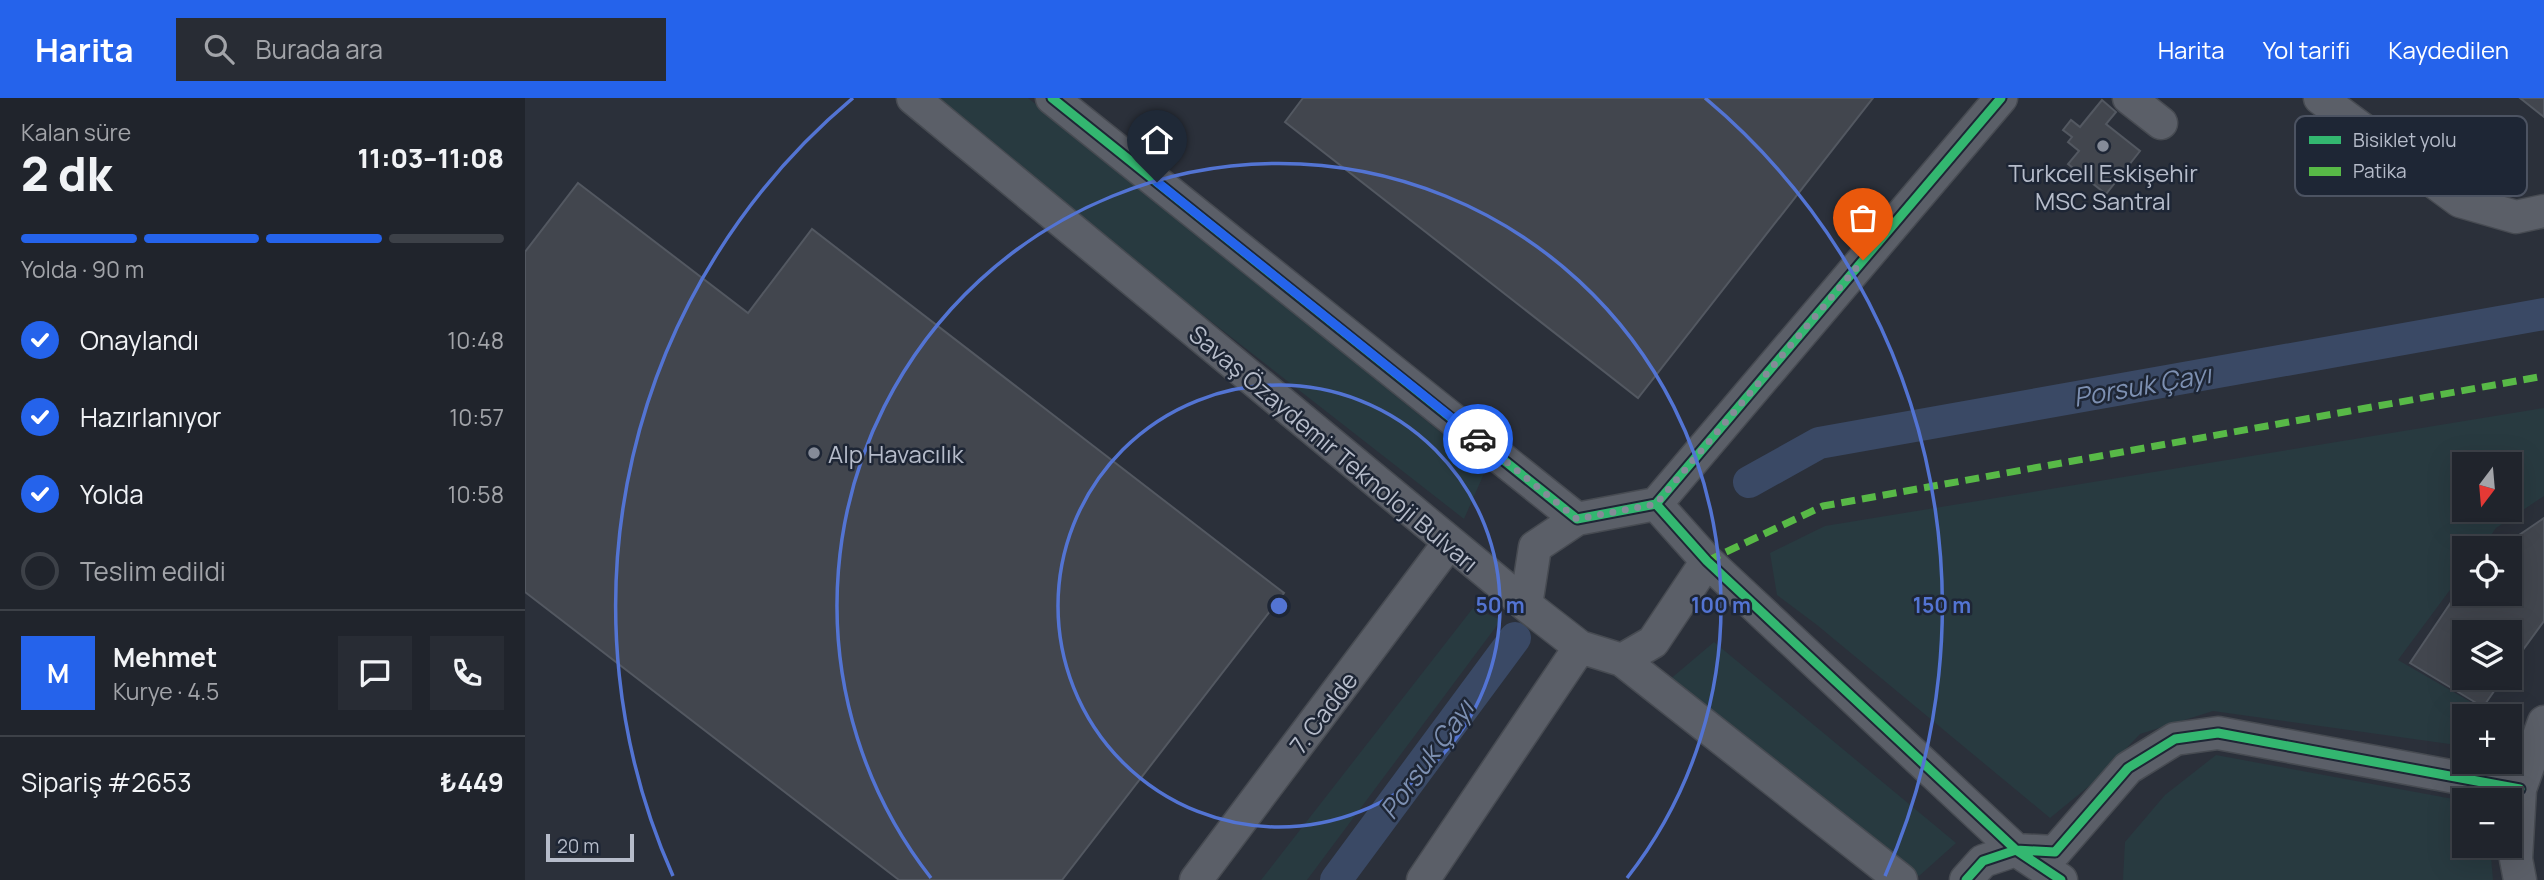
<!DOCTYPE html>
<html lang="tr">
<meta charset="utf-8">
<style>
:root{--surface:#20242c;--page:#282c34;--text:#f1f3f6;--muted:#a2a4a9;--line:#3d4148;--accent:#2563eb}
body{margin:0;font-family:Manrope,sans-serif;background:var(--page);color:var(--text);height:100vh;display:flex;flex-direction:column;font-size:26px;white-space:nowrap}
*{box-sizing:border-box;margin:0}
p{font-size:23px;color:var(--muted)}
.icon{flex:none;width:38px;height:38px;fill:none;stroke:currentColor;stroke-width:2;stroke-linecap:round;stroke-linejoin:round}
.map{position:relative;flex:1;overflow:hidden}
.panel{display:flex;flex-direction:column;background:var(--surface);width:525px}
.panel>*{flex:none}
.needle{width:46px;rotate:196deg}
.controls{position:absolute;left:1927px;top:354px;display:grid;gap:14px}
.controls a{display:grid;place-items:center;width:70px;height:70px;border-radius:0px;background:var(--surface);box-shadow:0 7px 28px #0002,0 0 0 2px var(--line);font-size:35px}
.scale{position:absolute;left:21px;bottom:18px;width:88px;box-sizing:border-box;padding-left:7px;border:4px solid #b6bcca;border-top:0;font-size:19px;line-height:24px;white-space:nowrap;color:#b6bcca;-webkit-text-stroke:5px #1e2635;paint-order:stroke}
.pin{position:absolute;display:grid;place-items:center;width:60px;height:60px;color:#fff;margin:-72px -30px;border-radius:50% 50% 50% 0;rotate:-45deg;box-shadow:0 0 7px #0007}
.pin .icon{rotate:45deg}
.courier{position:absolute;display:grid;place-items:center;width:70px;height:70px;margin:-35px;border:5px solid #2563eb;border-radius:50%;background:#fff;color:#222;box-shadow:0 2px 9px #0007}
.overview em{font-style:normal;font-weight:800}
.overview div{display:flex;flex-direction:column-reverse}
.overview{display:flex;align-items:center;justify-content:space-between;height:119px;padding:0 21px}
h1{font-size:46px;font-weight:800;line-height:52px}
.bar{display:grid;grid-template-columns:repeat(4,1fr);gap:10px 7px;align-content:center;height:84px;padding:0 21px}
.bar i{height:9px;border-radius:5px;background:var(--line)}
.bar .selected{background:var(--accent)}
.bar p{grid-column:span 4}
.line{display:flex;align-items:center;gap:18px;padding:0 21px;border-top:2px solid var(--line)}
.line div{flex:1}
.round{display:grid;place-items:center;flex:none;width:74px;height:74px;border-radius:0px;background:var(--page)}
ol{padding:0 21px;list-style:none}
li{display:flex;align-items:center;gap:21px;height:77px}
li p{margin-inline-start:auto}
li .icon{padding:7px;border-radius:50%;background:var(--accent);color:#fff;stroke-width:4}
li:last-child{color:var(--muted)}
li i{width:38px;height:38px;border:4px solid var(--line);border-radius:50%}
header{display:flex;align-items:center;gap:42px;box-sizing:border-box;height:98px;padding:0 35px;background:var(--accent);color:#fff}
header strong{font-size:33px}
nav{display:flex;gap:38px;margin-inline-start:auto;font-size:24px}
.search{width:490px;height:63px;background:var(--page);display:flex;align-items:center;gap:18px;box-sizing:border-box;padding:0 24px;border-radius:0px;color:var(--muted);font-size:26px}
main{display:flex;flex:1;min-height:0}
.map>svg:first-child{display:block}
.green{fill:#283a40;fill-rule:evenodd}
.lines{fill:none;stroke-linecap:round;stroke-linejoin:round}
.canal{stroke:#3a4965;stroke-width:32}
.building{fill:#42464e;stroke:#535861;stroke-width:2}
.minor-casing{stroke:#474b52;stroke-width:35}
.minor{stroke:#5b5f68;stroke-width:32}
.quiet{stroke:#58b947;stroke-width:7;stroke-dasharray:14 7;stroke-linecap:butt}
.cycleway-casing{stroke:#1e2635;stroke-width:13}
.cycleway{stroke:#33b770;stroke-width:9}
.done{stroke:#858b98;stroke-width:7;stroke-dasharray:0 12.6}
.route{stroke:#2563eb;stroke-width:9}
.ring{fill:none;stroke:#5374d3;stroke-width:3.5}
.poi-dot{fill:#858b98;stroke:#1e2635;stroke-width:2.5}
.labels{text-anchor:middle;dominant-baseline:central;stroke-width:5;stroke-linejoin:round;paint-order:stroke}
.poi-label{font-size:24px;fill:#b6bcca;stroke:#1e2635}
.street-label{font-size:24px;fill:#b6bcca;stroke:#1e2635}
.water-label{font-size:26px;font-style:italic;fill:#7d90b2;stroke:#1e2635}
.key{fill:#1e2635;stroke:#4c5362;stroke-width:2}
.key-label{font-size:19px;fill:#b6bcca}
.centre{fill:#5374d3;stroke:#1e2635;stroke-width:3.5}
.ring-label{font-size:21px;text-anchor:middle;font-weight:bold;fill:#5374d3;stroke:#1e2635;stroke-width:5;stroke-linejoin:round;paint-order:stroke}
</style>
<header>
<strong>Harita</strong>
<div class="search"><svg class="icon" aria-label="search" viewBox="0 0 24 24"><circle cx="10" cy="10" r="6"/><path d="M15 15l6 6"/></svg>Burada ara</div>
<nav><a>Harita</a><a>Yol tarifi</a><a>Kaydedilen</a></nav>
</header>
<main>
<section class="panel">
<div class="overview"><div><h1>2 dk</h1><p>Kalan süre</p></div><em>11:03–11:08</em></div>
<div class="bar"><i class="selected"></i><i class="selected"></i><i class="selected"></i><i></i><p>Yolda · 90 m</p></div>
<ol>
<li><svg class="icon" aria-label="check" viewBox="0 0 24 24"><path d="M5 12l5 5 9-10"/></svg>Onaylandı<p>10:48</p></li>
<li><svg class="icon" aria-label="check" viewBox="0 0 24 24"><path d="M5 12l5 5 9-10"/></svg>Hazırlanıyor<p>10:57</p></li>
<li><svg class="icon" aria-label="check" viewBox="0 0 24 24"><path d="M5 12l5 5 9-10"/></svg>Yolda<p>10:58</p></li>
<li><i></i>Teslim edildi</li>
</ol>
<div class="line" style="height:126px"><b class="round" style="background:var(--accent);color:#fff">M</b><div><b>Mehmet</b><p>Kurye · 4.5</p></div><a class="round"><svg class="icon" aria-label="chat" viewBox="0 0 24 24"><path d="M4 5h16v11H9l-5 4z"/></svg></a><a class="round"><svg class="icon" aria-label="phone" viewBox="0 0 24 24"><path d="M5 4h4l2 5-3 2q2 4 5 5l2-3 5 2v4C11 20 4 13 5 4z"/></svg></a></div>
<div class="line" style="height:91px"><div>Sipariş #2653</div><b>₺449</b></div>
</section>
<div class="map">
<svg width="2019" height="782" viewBox="0 0 2019 782">
<rect width="100%" height="100%" fill="#2b303a"/>
<!-- green -->
<path class="green" d="M 400,0 L 503,0 L 961,371 L 939,421 Z
M 2019,310 L 2019,398 L 1971,430 L 1957,450 L 1939,450 L 1939,473 L 1873,562 L 1970,618 L 1939,618 L 1939,648 L 1688,613 L 1615,636 L 1569,684 L 1525,720 L 1292,527 L 1252,497 L 1245,455 L 1300,428 ZM 1939,366 L 1984,366 L 1984,411 L 1939,411 Z
M 948,510 L 976,522 L 782,782 L 736,782 Z
M 1189,544 L 1431,745 L 1394,778 L 1143,583 Z
M 1691,657 L 1939,703 L 1939,747 L 1965,747 L 1968,782 L 1598,782 L 1600,744 L 1640,697 Z"/>
<g class="lines">
<!-- canal -->
<path class="canal" d="M 1224,384 L 1294,345 L 2019,216
M 811,782 L 990,540"/>
</g>
<!-- building -->
<path class="building" d="M 778,0 L 1348,0 L 1113,300 L 760,24 Z
M 1995,0 L 2019,0 L 2019,19 Z
M 1577,2 L 1591,14 L 1581,26 L 1615,53 L 1581,96 L 1543,66 L 1554,53 L 1543,44 L 1547,39 L 1538,32 L 1546,22 L 1555,29 Z
M 53,85 L 223,215 L 287,131 L 759,495 L 537,782 L 374,782 L 0,494 L 0,154 Z
M 2019,420 L 2019,523 L 1984,571 L 1984,534 L 1939,534 L 1939,579 L 1979,579 L 1958,609 L 1885,565 L 1939,485 L 1939,495 L 1984,495 L 1984,450 L 1975,450 Z"/>
<g class="lines">
<defs>
<path id="minor" d="M 388,0 L 1001,507 L 1055,549 L 1097,562 L 1376,782
M 527,0 L 1052,421 L 1131,406 L 1182,463 L 1491,752 L 1536,782
M 1604,0 L 1636,25
M 1795,0 L 1935,103 L 1991,119 L 2019,113
M 1131,406 L 1476,0
M 1001,507 L 1010,449 L 1052,421
M 1097,562 L 1128,544 L 1182,463
M 671,782 L 924,445
M 898,782 L 1055,549
M 1441,782 L 1458,763 L 1491,752 L 1530,754 L 1603,670 L 1650,641 L 1693,635 L 1995,691
M 1995,782 L 1991,761 L 1995,691 L 2019,624"/>
</defs>
<!-- minor casing -->
<use href="#minor" class="minor-casing"/>
<!-- minor -->
<use href="#minor" class="minor"/>
<!-- quiet -->
<path class="quiet" d="M 1182,463 L 1298,408 L 2019,278"/>
<defs>
<path id="cycleway" d="M 527,0 L 1052,421 L 1131,406 L 1182,463 L 1491,752 L 1536,782
M 1131,406 L 1476,0
M 1441,782 L 1458,763 L 1491,752 L 1530,754 L 1603,670 L 1650,641 L 1693,635 L 1995,691"/>
</defs>
<!-- cycleway casing -->
<use href="#cycleway" class="cycleway-casing"/>
<!-- cycleway -->
<use href="#cycleway" class="cycleway"/>
</g>
<g class="lines">
<!-- done -->
<path class="done" d="M 953,341 L 1052,421 L 1131,406 L 1338,162"/>
<!-- route -->
<path class="route" d="M 632,84 L 953,341"/>
</g>
<!-- distance rings -->
<g class="ring">
<circle cx="754" cy="508" r="221"/>
<path d="M406 780A442 442 0 1 1 1102 780"/>
<path d="M148 778A663 663 0 0 1 328 0M1180 0A663 663 0 0 1 1360 778"/>
</g>
<!-- markers -->
<g class="poi-dot">
<circle cx="1578" cy="48" r="7"/>
<circle cx="289" cy="355" r="7"/>
</g>
<g class="labels">
<!-- poi labels -->
<g class="poi-label">
<text x="1578" y="74">Turkcell Eskişehir<tspan x="1578" dy="28">MSC Santral</tspan></text>
<text x="303" y="355" text-anchor="start">Alp Havacılık</text>
</g>
<!-- street labels -->
<g class="street-label">
<text transform="translate(809 350) rotate(40)">Savaş Özaydemir Teknoloji Bulvarı</text>
<text transform="translate(798 614) rotate(-53)">7. Cadde</text>
</g>
<!-- water labels -->
<g class="water-label">
<text transform="translate(1617 287) rotate(-10)">Porsuk Çayı</text>
<text transform="translate(901 661) rotate(-54)">Porsuk Çayı</text>
</g>
</g>
<!-- legend -->
<rect x="1770" y="18" width="232" height="80" rx="10" class="key"/>
<rect x="1784" y="38" width="32" height="8" fill="#33b770"/>
<rect x="1784" y="69" width="32" height="9" fill="#58b947"/>
<g class="key-label">
<text x="1828" y="49">Bisiklet yolu</text>
<text x="1828" y="80">Patika</text>
</g>
<circle cx="754" cy="508" r="10" class="centre"/>
<g class="ring-label">
<text x="975" y="515">50 m</text>
<text x="1196" y="515">100 m</text>
<text x="1417" y="515">150 m</text>
</g>
</svg>
<div class="controls">
<a><svg class="needle" viewBox="-14 -14 28 28"><path d="M0-13l5 13h-10z" fill="#e53935"/><path d="M0 13l5-13h-10z" fill="#a2a4a9"/></svg></a>
<a><svg class="icon" aria-label="locate" viewBox="0 0 24 24"><circle cx="12" cy="12" r="6"/><path d="M12 2v4M12 18v4M2 12h4M18 12h4"/></svg></a>
<a><svg class="icon" aria-label="layers" viewBox="0 0 24 24"><path d="M12 4l9 5-9 5-9-5zM3 14l9 5 9-5"/></svg></a>
<a>+</a>
<a>−</a>
</div>
<div class="scale">20 m</div>
<div class="pin" style="left:1338px;top:162px;background:#ea580c"><svg class="icon" aria-label="bag" viewBox="0 0 24 24"><path d="M5 8h14l-1 12H6zM9 8a3 3 0 0 1 6 0"/></svg></div>
<div class="pin" style="left:632px;top:84px;background:#1f2937"><svg class="icon" aria-label="home" viewBox="0 0 24 24"><path d="M3 11l9-7 9 7M6 9v11h12V9"/></svg></div>
<div class="courier" style="left:953px;top:341px"><svg class="icon" aria-label="car" viewBox="0 0 24 24"><path d="M5 17H2v-5l4-1 3-4h7l3 4 3 1v5h-3M9 17h6M6 11h13"/><circle cx="7" cy="17" r="2"/><circle cx="17" cy="17" r="2"/></svg></div>
</div>
</main>
